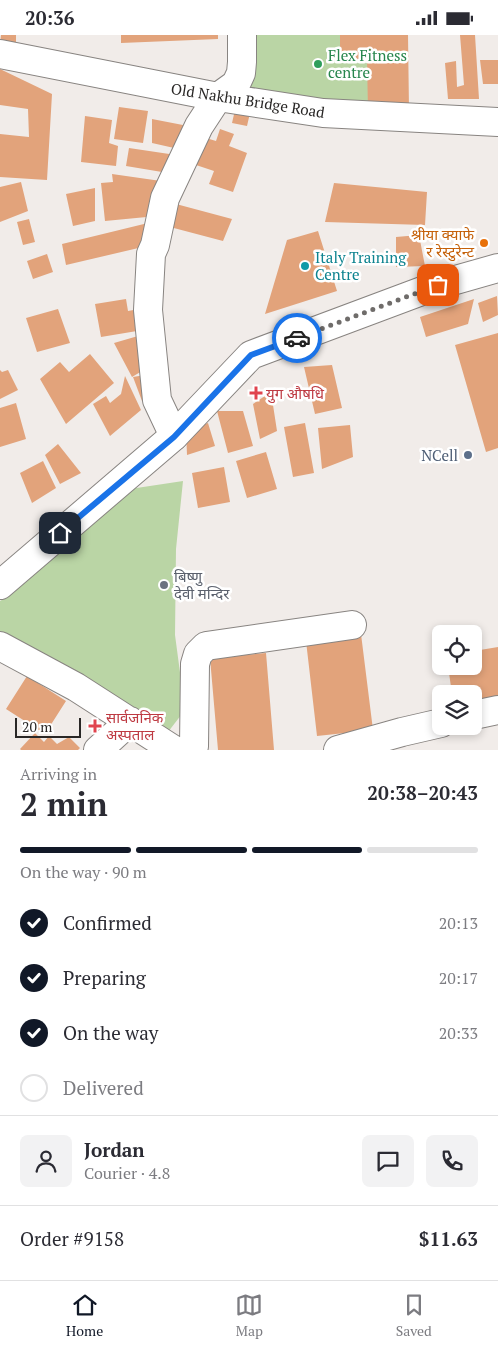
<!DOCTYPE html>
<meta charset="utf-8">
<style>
:root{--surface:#fff;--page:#f2f2f3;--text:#2b2b33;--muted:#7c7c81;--line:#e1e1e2;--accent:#111827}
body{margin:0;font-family:"PT Serif","Noto Sans Devanagari",serif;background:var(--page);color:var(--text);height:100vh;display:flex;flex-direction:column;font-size:19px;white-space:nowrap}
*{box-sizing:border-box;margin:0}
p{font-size:16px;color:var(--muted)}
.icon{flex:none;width:28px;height:28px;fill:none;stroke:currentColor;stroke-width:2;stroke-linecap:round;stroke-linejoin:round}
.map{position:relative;height:715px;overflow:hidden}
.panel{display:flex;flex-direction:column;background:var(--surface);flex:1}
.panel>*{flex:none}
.buttons{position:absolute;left:432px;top:590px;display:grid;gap:10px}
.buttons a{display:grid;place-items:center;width:50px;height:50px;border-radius:8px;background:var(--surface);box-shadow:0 2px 8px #0003;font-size:25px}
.scale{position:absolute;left:15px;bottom:12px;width:66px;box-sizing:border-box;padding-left:5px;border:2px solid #292726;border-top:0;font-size:14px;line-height:18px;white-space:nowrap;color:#292726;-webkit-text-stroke:4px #fff;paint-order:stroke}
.pin{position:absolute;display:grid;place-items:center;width:42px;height:42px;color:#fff;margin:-21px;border-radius:10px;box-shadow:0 2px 8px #0006}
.courier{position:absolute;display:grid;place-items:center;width:50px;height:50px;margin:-25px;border:4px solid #1a73e8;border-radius:50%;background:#fff;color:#222;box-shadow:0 1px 6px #0007}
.head em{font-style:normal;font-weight:700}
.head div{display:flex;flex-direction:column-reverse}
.head{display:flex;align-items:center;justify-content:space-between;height:85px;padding:0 20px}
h1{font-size:32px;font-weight:700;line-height:38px}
.bar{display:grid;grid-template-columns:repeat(4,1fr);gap:8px 5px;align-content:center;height:60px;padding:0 20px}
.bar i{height:6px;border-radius:4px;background:var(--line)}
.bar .on{background:var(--accent)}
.bar p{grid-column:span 4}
.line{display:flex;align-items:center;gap:12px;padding:0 20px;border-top:1px solid var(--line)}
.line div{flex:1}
.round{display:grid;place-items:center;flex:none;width:52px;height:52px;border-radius:8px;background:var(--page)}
ol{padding:0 20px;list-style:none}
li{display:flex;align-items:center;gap:15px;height:55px}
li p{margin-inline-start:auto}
li .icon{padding:5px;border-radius:50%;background:var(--accent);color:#fff;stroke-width:4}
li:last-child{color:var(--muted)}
li i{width:28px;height:28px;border:2px solid var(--line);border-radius:50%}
.status{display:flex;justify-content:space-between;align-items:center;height:35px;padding:0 25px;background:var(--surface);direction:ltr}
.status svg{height:14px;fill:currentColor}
.dock{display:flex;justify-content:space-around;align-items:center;height:70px;border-top:1px solid var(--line);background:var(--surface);font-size:14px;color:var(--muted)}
.dock a{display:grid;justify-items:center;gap:2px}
.dock .on{color:var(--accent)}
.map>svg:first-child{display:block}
.green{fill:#bad5a5}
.building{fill:#e2a37b}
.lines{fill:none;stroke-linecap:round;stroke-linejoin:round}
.minor-casing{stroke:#888481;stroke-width:30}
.major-casing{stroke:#888481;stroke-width:30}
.minor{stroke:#fff;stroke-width:28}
.major{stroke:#fff;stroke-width:28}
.done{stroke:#6f6c6a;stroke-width:5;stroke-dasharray:0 9}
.route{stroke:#1a73e8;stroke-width:6}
.leisure-dot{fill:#2e9e5b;stroke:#fff;stroke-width:2}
.food-dot{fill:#e8710a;stroke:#fff;stroke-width:2}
.culture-dot{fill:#0f9aa8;stroke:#fff;stroke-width:2}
.health-dot{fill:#e0444e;stroke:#fff;stroke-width:2}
.service-dot{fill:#5c6f8a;stroke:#fff;stroke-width:2}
.worship-dot{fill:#6b7280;stroke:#fff;stroke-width:2}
.labels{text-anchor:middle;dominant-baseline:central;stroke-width:5;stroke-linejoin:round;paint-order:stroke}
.leisure-label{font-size:15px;fill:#27864d;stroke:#fff;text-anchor:start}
.street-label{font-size:15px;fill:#292726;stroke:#fff}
.food-label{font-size:15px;fill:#c56008;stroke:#fff;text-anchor:end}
.culture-label{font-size:15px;fill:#0d838f;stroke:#fff;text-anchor:start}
.health-label{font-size:15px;fill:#be3a42;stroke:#fff;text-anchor:start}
.service-label{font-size:15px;fill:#4e5e75;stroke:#fff;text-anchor:end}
.worship-label{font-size:15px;fill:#5b616d;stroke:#fff;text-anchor:start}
</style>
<div class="status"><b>20:36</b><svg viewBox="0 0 49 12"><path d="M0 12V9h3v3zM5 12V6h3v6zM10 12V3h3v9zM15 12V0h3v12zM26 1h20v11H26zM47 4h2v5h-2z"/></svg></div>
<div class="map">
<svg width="498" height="715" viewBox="0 0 498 715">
<rect width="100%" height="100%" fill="#f1ece9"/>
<!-- green -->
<path class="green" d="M 237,0 L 398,0 L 405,76 L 235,59 Z
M 183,446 L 176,514 L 175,600 L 185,675 L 168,697 L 0,601 L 0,566 L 7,562 L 32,515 L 130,454 Z"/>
<!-- building -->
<path class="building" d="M 1,0 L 16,0 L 16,9 L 0,9 Z
M 121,0 L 218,0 L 218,4 L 121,8 Z
M 340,0 L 408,0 L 409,75 L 368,76 L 367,25 L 340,25 Z
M 460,0 L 475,0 L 479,64 L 448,64 L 445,28 L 456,26 L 457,52 L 464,50 Z
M 480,25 L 498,25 L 498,49 L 483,49 Z
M 0,34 L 52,59 L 47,145 L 0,142 L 0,99 L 29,102 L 28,74 L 0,70 Z
M 119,72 L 148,76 L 143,108 L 114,104 Z
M 235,75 L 250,78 L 247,91 L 232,88 Z
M 85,81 L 112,85 L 109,108 L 118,111 L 116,131 L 81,127 Z
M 152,84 L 188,91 L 183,115 L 152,108 Z
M 220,94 L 234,99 L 229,111 L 247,118 L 233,157 L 209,149 L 214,136 L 196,130 L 206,103 L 216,106 Z
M 129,113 L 176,120 L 174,139 L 126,131 Z
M 112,139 L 161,146 L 157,181 L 105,186 L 101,148 L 113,147 Z
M 21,147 L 28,176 L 0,187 L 0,152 Z
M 334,148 L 427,157 L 425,190 L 325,187 Z
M 95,153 L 95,186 L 73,191 L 66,159 Z
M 176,169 L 232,184 L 223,206 L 170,192 Z
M 29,184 L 35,207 L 23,210 L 17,187 Z
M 148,188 L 147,211 L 66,230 L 62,209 Z
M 318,196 L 337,256 L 265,279 L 287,205 Z
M 419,200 L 425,231 L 396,232 L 396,202 Z
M 47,219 L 53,237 L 33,244 L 27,226 Z
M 497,261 L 498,280 L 483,287 L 478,268 Z
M 126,264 L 128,276 L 139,274 L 143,295 L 101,302 L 95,269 Z
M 474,264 L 468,289 L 426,302 L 420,282 Z
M 58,274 L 70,308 L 37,317 L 26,283 Z
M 498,298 L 498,413 L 486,417 L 455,310 Z
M 138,301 L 147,333 L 132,342 L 114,308 Z
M 90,319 L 114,348 L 66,389 L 40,344 L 60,327 L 69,337 Z
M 332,330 L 342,373 L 315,379 L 304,332 Z
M 0,335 L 2,337 L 8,335 L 18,355 L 0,364 Z
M 145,340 L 149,362 L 142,366 L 133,342 Z
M 125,341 L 141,375 L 110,401 L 93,369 L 106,361 L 110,368 L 121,359 Z
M 271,357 L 277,396 L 260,404 L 253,369 Z
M 16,368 L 26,404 L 0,412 L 0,373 Z
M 217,376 L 243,376 L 253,411 L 228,418 Z
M 208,388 L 215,411 L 187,420 L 186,395 Z
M 305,388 L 314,438 L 293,442 L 284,392 Z
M 350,390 L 353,422 L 322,434 L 318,393 Z
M 58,409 L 81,438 L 60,449 L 45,420 Z
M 266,417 L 277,454 L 247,463 L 236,426 Z
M 43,426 L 56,453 L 32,468 L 20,438 Z
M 224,432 L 230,467 L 198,473 L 192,438 Z
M 361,599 L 373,695 L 317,701 L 306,606 Z
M 498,612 L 498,669 L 474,673 L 474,659 L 452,659 L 448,631 L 474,631 L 474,616 Z
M 266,618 L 274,715 L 218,715 L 210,623 Z
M 27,641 L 66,666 L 45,699 L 6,674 Z
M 35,698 L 44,707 L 49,701 L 57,709 L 69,702 L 80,713 L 78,715 L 21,715 L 20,714 Z"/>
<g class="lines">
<defs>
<path id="minor" d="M 0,19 L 218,62 L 323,78 L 498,87
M 174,401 L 157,365 L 148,275 L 151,219 L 155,210 L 165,163 L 199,91 L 218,62 L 236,49 L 241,38 L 242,27 L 242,0
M 0,611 L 76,652 L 174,715
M 474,680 L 498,675
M 194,711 L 195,629 L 198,619 L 206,611 L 352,590
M 98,715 L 130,686
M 338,715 L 402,697 L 441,688"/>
<path id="major" d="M 0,550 L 174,401 L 251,320 L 438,250 L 498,233"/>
</defs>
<!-- minor casing -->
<use href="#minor" class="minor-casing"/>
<!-- major casing -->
<use href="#major" class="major-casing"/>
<!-- minor -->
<use href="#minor" class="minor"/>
<!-- major -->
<use href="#major" class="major"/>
</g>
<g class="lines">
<!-- done -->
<path class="done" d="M 297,303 L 438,250"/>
<!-- route -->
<path class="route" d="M 60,498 L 174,402 L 251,320 L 297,303"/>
</g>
<!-- markers -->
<circle class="leisure-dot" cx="318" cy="29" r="5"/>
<circle class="food-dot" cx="484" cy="208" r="5"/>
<circle class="culture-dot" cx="305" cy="231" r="5"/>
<g class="health-dot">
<path d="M253.5 350.5h5v5h5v5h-5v5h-5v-5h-5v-5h5z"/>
<path d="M92.5 683.5h5v5h5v5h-5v5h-5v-5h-5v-5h5z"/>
</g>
<circle class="service-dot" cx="468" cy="420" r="5"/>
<circle class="worship-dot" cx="164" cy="550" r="5"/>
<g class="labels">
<!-- leisure labels -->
<g class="leisure-label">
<text x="328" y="20">Flex Fitness<tspan x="328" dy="17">centre</tspan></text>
</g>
<!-- street labels -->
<g class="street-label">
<text transform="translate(248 65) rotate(9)">Old Nakhu Bridge Road</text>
</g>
<!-- food labels -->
<g class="food-label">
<text x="474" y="199">श्रीया क्याफे<tspan x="474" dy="17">र रेस्टुरेन्ट</tspan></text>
</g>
<!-- culture labels -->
<g class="culture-label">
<text x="315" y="222">Italy Training<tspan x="315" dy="17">Centre</tspan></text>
</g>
<!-- health labels -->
<g class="health-label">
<text x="266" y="358">युग औषधि</text>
<text x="106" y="682">सार्वजनिक<tspan x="106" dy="17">अस्पताल</tspan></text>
</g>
<!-- service labels -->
<g class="service-label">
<text x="458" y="420">NCell</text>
</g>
<!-- worship labels -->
<g class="worship-label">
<text x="174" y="541">बिष्णु<tspan x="174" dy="17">देवी मन्दिर</tspan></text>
</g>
</g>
</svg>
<div class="buttons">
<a><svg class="icon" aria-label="locate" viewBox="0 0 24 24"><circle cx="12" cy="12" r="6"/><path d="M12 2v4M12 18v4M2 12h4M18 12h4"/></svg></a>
<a><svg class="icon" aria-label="layers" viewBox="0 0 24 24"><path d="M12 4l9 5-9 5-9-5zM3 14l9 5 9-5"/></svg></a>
</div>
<div class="scale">20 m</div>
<div class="pin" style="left:438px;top:250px;background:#ea580c"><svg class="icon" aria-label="bag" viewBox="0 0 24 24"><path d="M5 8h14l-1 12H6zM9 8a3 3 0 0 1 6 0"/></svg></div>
<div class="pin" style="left:60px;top:498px;background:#1f2937"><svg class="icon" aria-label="home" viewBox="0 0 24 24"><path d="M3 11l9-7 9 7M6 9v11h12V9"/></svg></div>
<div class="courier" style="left:297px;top:303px"><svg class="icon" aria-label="car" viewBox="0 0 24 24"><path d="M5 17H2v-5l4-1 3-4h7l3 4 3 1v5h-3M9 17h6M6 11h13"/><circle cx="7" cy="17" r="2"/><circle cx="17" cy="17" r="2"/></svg></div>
</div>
<section class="panel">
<div class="head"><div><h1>2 min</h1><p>Arriving in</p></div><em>20:38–20:43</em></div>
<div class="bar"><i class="on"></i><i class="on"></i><i class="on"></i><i></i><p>On the way · 90 m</p></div>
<ol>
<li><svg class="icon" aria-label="check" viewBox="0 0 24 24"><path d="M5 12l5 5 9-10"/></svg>Confirmed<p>20:13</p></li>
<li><svg class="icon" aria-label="check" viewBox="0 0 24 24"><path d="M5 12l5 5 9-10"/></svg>Preparing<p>20:17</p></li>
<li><svg class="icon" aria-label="check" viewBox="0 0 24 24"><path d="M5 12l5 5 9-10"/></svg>On the way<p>20:33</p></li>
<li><i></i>Delivered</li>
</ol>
<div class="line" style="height:90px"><a class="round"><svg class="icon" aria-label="person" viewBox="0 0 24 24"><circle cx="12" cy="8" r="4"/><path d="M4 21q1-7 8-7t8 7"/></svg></a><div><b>Jordan</b><p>Courier · 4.8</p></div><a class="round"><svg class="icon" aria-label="chat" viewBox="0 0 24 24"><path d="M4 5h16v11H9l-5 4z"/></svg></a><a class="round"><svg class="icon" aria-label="phone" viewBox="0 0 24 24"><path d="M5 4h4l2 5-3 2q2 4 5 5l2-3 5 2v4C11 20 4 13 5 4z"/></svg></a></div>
<div class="line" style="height:65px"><div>Order #9158</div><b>$11.63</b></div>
</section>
<nav class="dock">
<a class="on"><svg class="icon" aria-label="home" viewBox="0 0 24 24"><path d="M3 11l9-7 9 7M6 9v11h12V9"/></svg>Home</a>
<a><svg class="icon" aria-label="map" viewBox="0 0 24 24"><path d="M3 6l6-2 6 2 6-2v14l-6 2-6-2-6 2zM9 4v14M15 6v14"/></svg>Map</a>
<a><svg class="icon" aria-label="saved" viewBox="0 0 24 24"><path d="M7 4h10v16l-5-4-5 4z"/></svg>Saved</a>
</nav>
